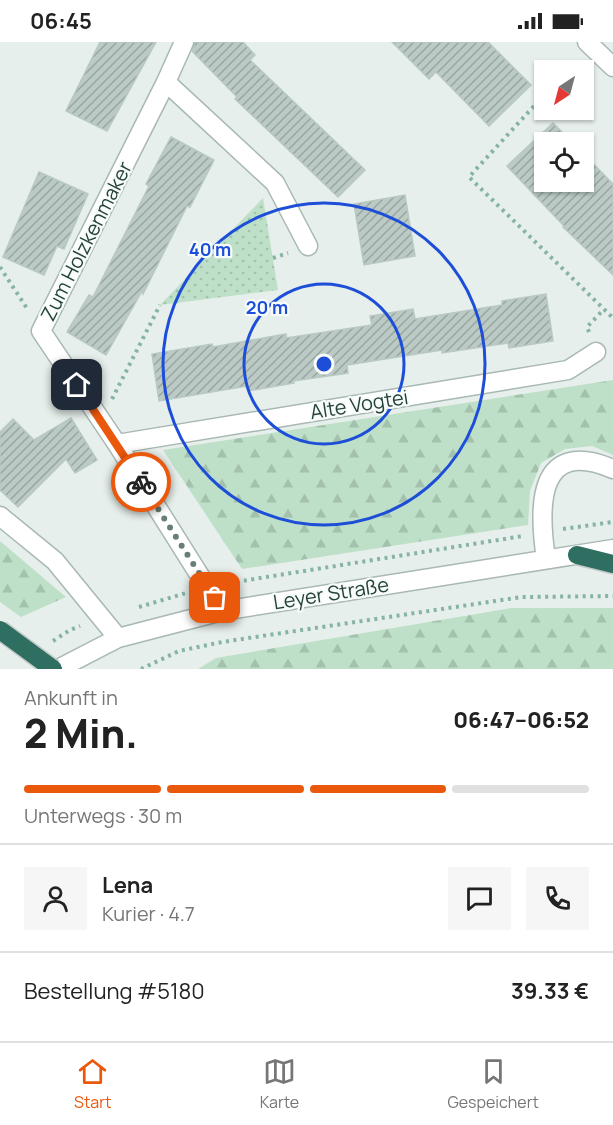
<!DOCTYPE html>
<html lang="de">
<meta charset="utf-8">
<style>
:root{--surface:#fff;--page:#f6f6f6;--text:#222;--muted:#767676;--line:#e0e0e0;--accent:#ea580c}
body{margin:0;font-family:Manrope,sans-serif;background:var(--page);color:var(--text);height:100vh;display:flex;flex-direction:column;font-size:22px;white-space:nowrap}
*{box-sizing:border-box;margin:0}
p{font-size:20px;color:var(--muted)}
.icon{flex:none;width:33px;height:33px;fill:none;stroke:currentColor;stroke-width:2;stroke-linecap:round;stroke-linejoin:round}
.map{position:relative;height:627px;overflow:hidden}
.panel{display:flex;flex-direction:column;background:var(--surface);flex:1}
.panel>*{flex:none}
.needle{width:39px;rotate:216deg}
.tools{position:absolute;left:534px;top:18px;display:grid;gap:12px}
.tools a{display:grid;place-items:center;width:60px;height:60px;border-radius:0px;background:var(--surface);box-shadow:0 2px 4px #0004;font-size:30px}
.pin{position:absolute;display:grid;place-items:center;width:51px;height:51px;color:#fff;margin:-26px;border-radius:12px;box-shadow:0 3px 9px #0006}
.courier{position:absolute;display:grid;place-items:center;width:60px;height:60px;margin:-30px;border:4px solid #ea580c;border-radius:50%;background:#fff;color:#222;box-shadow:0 2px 8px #0007}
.summary em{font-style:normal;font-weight:800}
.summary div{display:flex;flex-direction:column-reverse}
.summary{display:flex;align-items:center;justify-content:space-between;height:102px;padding:0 24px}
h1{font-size:39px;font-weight:800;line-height:45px}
.bar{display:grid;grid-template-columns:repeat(4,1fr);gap:9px 6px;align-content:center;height:72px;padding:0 24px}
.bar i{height:8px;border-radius:4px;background:var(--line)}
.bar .active{background:var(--accent)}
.bar p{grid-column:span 4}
.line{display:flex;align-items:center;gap:15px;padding:0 24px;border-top:2px solid var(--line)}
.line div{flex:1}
.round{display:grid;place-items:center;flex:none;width:63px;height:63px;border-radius:0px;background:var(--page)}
.status{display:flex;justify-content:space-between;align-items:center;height:42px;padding:0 30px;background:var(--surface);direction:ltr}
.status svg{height:16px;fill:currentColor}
.dock{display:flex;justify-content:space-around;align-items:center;height:84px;border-top:2px solid var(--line);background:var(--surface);font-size:16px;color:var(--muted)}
.dock a{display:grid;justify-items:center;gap:3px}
.dock .active{color:var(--accent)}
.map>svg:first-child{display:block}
.forest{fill:url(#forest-firs)}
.park{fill:url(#park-dots)}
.building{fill:url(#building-hatch);stroke:#b8c9c2;stroke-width:1.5}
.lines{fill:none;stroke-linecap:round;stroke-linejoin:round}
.minor-casing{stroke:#a8b8b2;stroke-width:21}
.highway-casing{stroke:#c2cac8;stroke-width:21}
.path{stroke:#86b3a5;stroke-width:4;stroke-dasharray:3 4.5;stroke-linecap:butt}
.minor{stroke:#fff;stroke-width:18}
.highway{stroke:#2f6f62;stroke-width:18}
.highway-bridge-casing{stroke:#c2cac8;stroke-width:21;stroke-linecap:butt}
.highway-bridge{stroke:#2f6f62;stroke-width:18}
.done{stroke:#687f78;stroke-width:6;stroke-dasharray:0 10.8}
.route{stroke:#ea580c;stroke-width:8}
.ring{fill:none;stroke:#1d4ed8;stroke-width:3}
.labels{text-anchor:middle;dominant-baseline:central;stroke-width:4.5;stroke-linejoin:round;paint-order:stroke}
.street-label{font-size:20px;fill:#24423a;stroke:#f7fbf9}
.centre{fill:#1d4ed8;stroke:#f7fbf9;stroke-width:3}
.ring-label{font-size:18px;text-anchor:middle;font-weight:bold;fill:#1d4ed8;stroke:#f7fbf9;stroke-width:4.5;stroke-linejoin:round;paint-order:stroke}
</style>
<div class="status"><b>06:45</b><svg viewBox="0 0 49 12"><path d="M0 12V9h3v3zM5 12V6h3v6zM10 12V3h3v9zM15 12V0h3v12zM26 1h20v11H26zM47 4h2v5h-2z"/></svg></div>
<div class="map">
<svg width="613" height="627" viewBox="0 0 613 627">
<defs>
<pattern id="forest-firs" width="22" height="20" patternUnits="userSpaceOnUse" patternTransform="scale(1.5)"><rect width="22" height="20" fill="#bfe0c8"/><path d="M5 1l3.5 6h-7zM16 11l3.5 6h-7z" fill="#a4c1ad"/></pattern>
<pattern id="park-dots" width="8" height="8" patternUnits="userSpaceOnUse" patternTransform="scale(1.5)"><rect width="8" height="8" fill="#bfe0c8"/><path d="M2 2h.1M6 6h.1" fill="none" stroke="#a4c1ad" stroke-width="1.8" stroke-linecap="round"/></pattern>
<pattern id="building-hatch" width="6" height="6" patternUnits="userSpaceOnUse" patternTransform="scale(1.5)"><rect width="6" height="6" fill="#bbcac4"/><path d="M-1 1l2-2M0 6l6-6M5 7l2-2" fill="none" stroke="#98a6a0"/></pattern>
</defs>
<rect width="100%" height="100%" fill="#e6efeb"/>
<!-- forest -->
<path class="forest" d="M 613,338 L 613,413 L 592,404 L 565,407 L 541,421 L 530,449 L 528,483 L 242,527 L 163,408 Z
M 0,499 L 66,555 L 21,575 L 0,560 Z
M 511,566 L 613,566 L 613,627 L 198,627 L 216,616 Z"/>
<!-- park -->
<path class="park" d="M 263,156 L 278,248 L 160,263 Z"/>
<!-- building -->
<path class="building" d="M 100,0 L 156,0 L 107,89 L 66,69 Z
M 195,0 L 243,0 L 255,13 L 250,18 L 365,128 L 338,155 L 235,57 L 237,55 L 192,9 Z
M 392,0 L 488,0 L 531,43 L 489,84 L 436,30 L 429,37 Z
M 553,81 L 572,100 L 544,100 L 544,140 L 584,140 L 584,112 L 613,142 L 613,233 L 563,185 L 564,184 L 507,124 Z
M 171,95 L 214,118 L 190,165 L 187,164 L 143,252 L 142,249 L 106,313 L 67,290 L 89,253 L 93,255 L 149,144 L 146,142 Z
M 39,130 L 88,152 L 64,207 L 57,204 L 44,233 L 3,215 Z
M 405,153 L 415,214 L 364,223 L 354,162 Z
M 546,252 L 553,299 L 509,306 L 508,301 L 442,311 L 442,308 L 347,323 L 348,331 L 293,339 L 294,341 L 248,349 L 247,344 L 159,359 L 152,312 L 212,302 L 213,305 L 286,292 L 286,296 L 372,283 L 370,274 L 413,267 L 415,277 L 502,263 L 502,259 Z
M 71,376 L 97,418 L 75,431 L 66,417 L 18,465 L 0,448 L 0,390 L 13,377 L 34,398 Z"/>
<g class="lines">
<defs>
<path id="minor" d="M 587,0 L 613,25
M 166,40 L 184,0
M 117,402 L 568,328 L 596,310
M 0,474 L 55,519 L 118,596
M 546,517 C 538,464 537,395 613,427
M 222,569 L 117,402 L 41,289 L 166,40 L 275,141 L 308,204
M 58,627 L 118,596 L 222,569 L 613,507"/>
<path id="highway" d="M 577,513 L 613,522"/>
</defs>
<!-- minor casing -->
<use href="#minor" class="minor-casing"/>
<!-- highway casing -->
<use href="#highway" class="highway-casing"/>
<!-- path -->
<path class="path" d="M 567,28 L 577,18
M 544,53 L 469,135 L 613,276
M 273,216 L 288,211
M 0,225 L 28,268
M 589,290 L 587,285 L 604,267
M 112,357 L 160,263
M 563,487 L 613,480
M 229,541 L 523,494
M 139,565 L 186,551
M 53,599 L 70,588 L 80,584
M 141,627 L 179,609 L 222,600 L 522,555 L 613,554"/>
<!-- minor -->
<use href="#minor" class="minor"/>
<!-- highway -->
<use href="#highway" class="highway"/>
<defs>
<path id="highway-bridge" d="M 0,588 L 53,627"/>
</defs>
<!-- highway-bridge casing -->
<use href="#highway-bridge" class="highway-bridge-casing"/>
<!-- highway-bridge -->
<use href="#highway-bridge" class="highway-bridge"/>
</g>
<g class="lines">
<!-- done -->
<path class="done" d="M 141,440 L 215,556"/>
<!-- route -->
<path class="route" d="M 77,343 L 141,440"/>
</g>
<!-- distance rings -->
<g class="ring">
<circle cx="324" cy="322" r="80"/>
<circle cx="324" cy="322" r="161"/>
</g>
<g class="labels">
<!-- street labels -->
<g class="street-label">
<text transform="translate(86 199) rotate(-63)">Zum Holzkenmaker</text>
<text transform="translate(359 362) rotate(-9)">Alte Vogtei</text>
<text transform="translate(331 551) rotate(-9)">Leyer Straße</text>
</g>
</g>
<circle cx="324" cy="322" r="9" class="centre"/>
<g class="ring-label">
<text x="210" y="214">40 m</text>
<text x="267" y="272">20 m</text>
</g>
</svg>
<div class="tools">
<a><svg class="needle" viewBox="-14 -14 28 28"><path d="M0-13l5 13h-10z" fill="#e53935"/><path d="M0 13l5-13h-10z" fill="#767676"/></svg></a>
<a><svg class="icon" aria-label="locate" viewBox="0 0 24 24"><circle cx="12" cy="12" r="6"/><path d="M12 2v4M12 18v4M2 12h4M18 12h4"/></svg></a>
</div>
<div class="pin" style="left:215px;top:556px;background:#ea580c"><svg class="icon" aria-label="bag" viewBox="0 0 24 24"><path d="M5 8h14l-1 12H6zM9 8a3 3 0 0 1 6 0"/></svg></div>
<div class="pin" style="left:77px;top:343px;background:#1f2937"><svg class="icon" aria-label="home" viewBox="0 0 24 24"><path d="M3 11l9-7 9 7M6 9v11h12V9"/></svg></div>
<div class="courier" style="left:141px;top:440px"><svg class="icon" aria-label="bike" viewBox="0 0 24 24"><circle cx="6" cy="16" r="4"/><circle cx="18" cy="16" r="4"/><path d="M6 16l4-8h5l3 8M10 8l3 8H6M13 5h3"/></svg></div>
</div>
<section class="panel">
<div class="summary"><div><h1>2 Min.</h1><p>Ankunft in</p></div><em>06:47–06:52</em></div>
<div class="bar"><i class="active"></i><i class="active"></i><i class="active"></i><i></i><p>Unterwegs · 30 m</p></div>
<div class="line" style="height:108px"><a class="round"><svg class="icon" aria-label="person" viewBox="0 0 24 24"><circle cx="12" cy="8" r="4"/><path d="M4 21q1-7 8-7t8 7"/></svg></a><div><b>Lena</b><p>Kurier · 4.7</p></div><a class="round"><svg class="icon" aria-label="chat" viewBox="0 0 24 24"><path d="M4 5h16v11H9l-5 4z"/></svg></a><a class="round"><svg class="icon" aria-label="phone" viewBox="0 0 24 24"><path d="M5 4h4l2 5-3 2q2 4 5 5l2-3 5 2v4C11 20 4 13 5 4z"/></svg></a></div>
<div class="line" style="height:78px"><div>Bestellung #5180</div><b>39.33 €</b></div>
</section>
<nav class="dock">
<a class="active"><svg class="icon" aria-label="home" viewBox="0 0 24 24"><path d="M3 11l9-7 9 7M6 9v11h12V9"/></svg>Start</a>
<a><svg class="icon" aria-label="map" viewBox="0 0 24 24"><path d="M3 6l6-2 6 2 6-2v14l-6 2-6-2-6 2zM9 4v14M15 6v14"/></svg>Karte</a>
<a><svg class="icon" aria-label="saved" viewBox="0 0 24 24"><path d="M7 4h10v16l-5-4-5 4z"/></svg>Gespeichert</a>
</nav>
